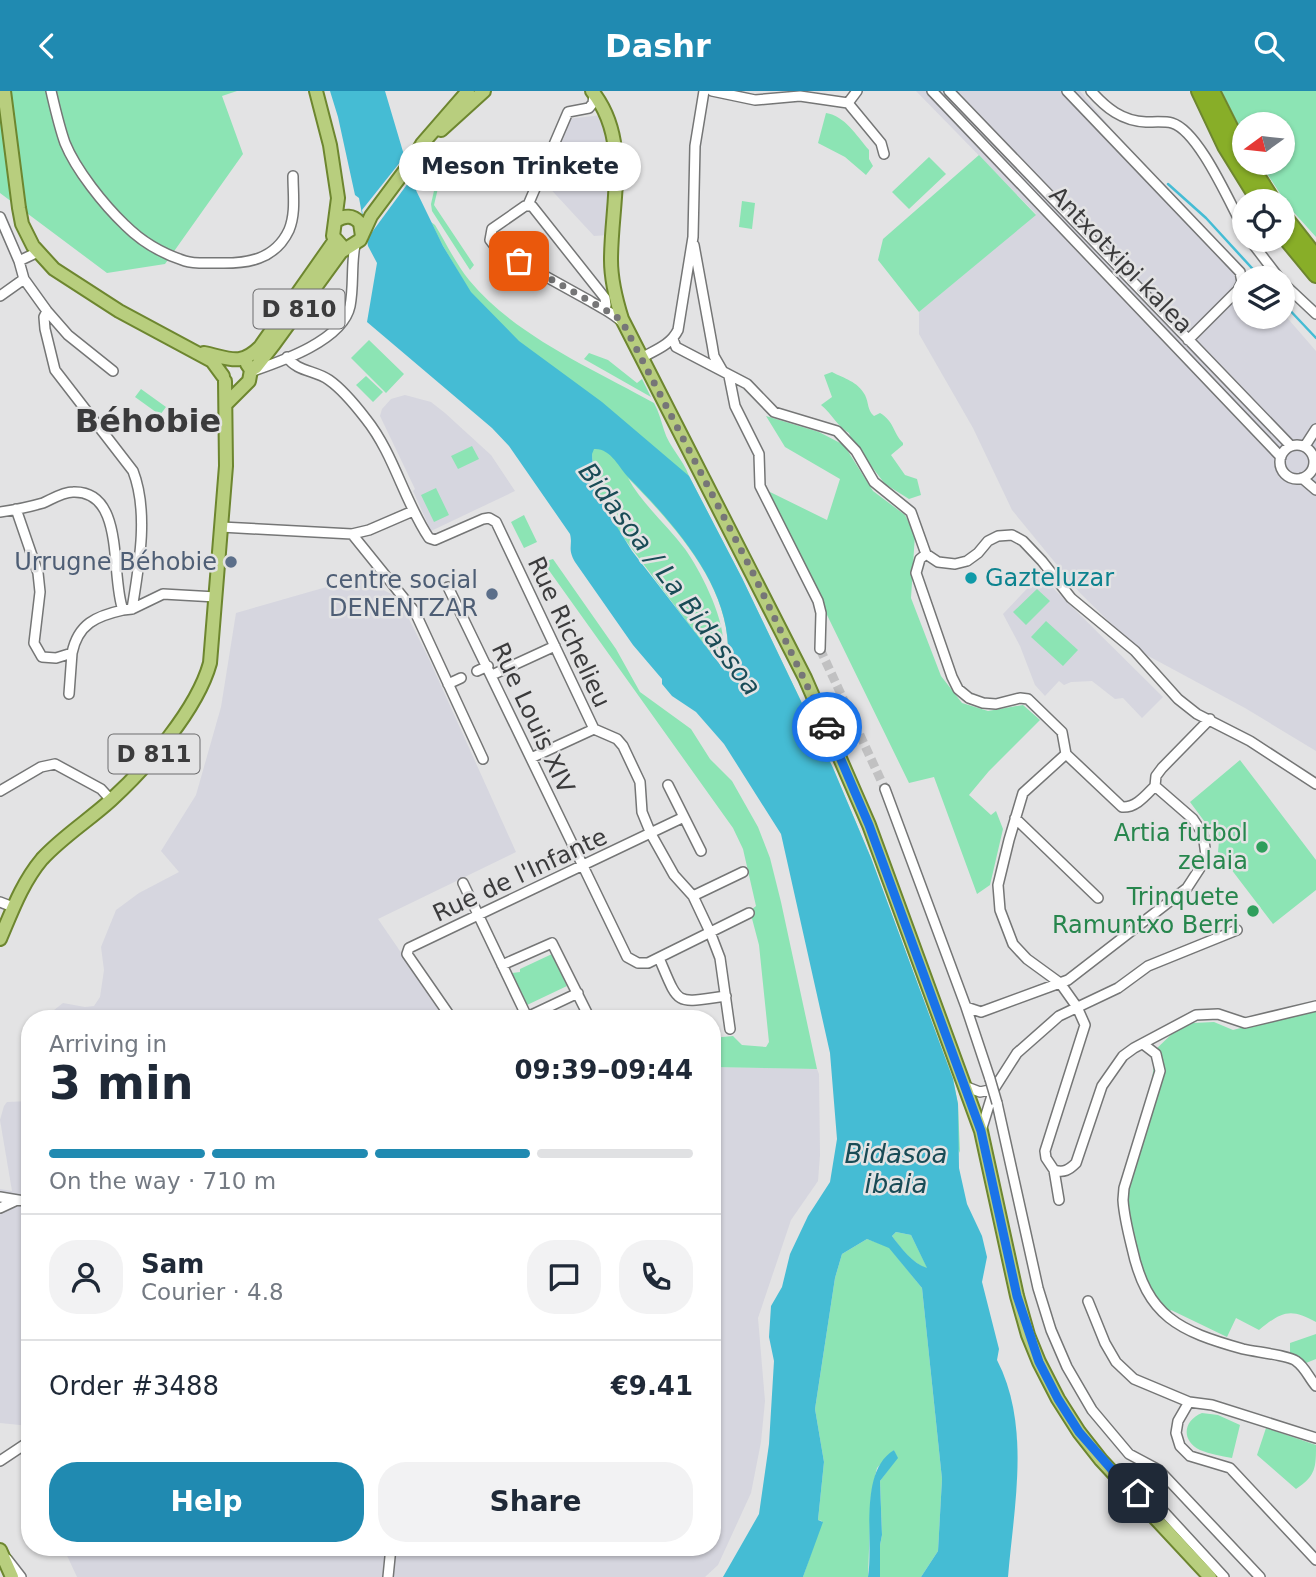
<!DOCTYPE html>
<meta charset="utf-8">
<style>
:root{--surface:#fff;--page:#f2f2f3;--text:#1f2937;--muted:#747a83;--line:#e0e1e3;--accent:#208ab1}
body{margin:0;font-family:"DejaVu Sans",sans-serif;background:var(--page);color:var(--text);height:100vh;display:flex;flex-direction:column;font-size:26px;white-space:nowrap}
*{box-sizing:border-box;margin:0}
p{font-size:23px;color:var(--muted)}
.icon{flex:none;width:38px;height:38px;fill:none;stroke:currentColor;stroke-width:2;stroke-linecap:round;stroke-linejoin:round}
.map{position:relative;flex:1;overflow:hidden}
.panel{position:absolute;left:21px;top:919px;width:700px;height:546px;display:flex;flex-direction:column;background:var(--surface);border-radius:28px;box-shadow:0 2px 5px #0004}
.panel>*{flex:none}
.needle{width:46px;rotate:255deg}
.buttons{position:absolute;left:1232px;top:21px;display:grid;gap:14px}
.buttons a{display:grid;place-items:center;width:63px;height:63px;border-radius:50%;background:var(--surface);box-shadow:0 2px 5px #0004;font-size:35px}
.pin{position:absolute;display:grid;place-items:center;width:60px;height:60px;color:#fff;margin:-30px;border-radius:14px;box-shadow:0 4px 10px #0006}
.courier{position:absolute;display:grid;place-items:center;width:70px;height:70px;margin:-35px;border:5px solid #1a73e8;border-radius:50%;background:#fff;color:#222;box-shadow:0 2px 9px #0007}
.bubble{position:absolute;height:49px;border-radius:24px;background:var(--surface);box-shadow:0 2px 5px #0004;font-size:23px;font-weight:700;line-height:49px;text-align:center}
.summary em{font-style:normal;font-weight:700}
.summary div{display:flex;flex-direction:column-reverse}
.summary{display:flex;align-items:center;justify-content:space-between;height:119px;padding:0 28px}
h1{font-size:46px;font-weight:700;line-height:52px}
.bar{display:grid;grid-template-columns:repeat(4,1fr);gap:10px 7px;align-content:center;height:84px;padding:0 28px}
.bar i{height:9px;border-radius:5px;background:var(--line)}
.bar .current{background:var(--accent)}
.bar p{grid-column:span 4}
.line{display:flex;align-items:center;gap:18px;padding:0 28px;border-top:2px solid var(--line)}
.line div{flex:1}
.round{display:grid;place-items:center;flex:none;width:74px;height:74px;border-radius:28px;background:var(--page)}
.cta{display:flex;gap:14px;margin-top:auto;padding:14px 28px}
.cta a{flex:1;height:80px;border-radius:28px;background:var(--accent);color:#fff;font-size:28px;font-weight:700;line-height:80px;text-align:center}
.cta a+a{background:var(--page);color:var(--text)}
header{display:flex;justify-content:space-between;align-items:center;height:91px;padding:0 28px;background:var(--accent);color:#fff;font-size:32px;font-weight:700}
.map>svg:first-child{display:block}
.built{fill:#d6d6df}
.green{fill:#8ce4b4}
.water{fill:#45bcd4;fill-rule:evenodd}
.pier{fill:#e3e3e4}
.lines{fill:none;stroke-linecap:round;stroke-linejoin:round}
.stream{stroke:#45bcd4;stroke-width:2.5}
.minor-tunnel{stroke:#c1c1c2;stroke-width:9;stroke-dasharray:9 4.5;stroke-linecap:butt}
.minor-casing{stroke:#757676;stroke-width:12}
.major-casing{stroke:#6d862f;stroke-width:16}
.highway-casing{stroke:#6d862f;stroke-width:18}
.minor{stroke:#fff;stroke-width:9}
.major{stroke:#b8ce7e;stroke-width:12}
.highway{stroke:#88ae28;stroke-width:14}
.minor-bridge-casing{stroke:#757676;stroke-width:12;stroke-linecap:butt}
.minor-bridge{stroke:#fff;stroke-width:9}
.done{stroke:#767677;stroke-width:7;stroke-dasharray:0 12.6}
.route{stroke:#1a73e8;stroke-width:9}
.service-dot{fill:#5c6f8a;stroke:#e3e3e4;stroke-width:2.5}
.culture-dot{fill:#0f9aa8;stroke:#e3e3e4;stroke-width:2.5}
.leisure-dot{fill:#2e9e5b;stroke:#e3e3e4;stroke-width:2.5}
.labels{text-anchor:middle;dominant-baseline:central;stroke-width:5;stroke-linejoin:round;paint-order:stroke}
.shield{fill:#e3e3e4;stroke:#6d6d6e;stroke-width:2}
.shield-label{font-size:23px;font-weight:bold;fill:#3b3b3c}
.street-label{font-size:24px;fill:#3b3b3c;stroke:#e3e3e4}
.service-label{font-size:24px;fill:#4e5e75;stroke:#e3e3e4;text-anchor:end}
.culture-label{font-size:24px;fill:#0d838f;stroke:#e3e3e4;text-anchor:start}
.leisure-label{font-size:24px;fill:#27864d;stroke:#e3e3e4;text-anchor:end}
.water-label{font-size:26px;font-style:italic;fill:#194b56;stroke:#e3e3e4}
.district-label{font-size:32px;font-weight:bold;fill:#3b3b3c;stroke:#e3e3e4}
</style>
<header><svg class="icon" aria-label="back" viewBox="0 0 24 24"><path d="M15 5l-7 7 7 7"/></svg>Dashr<svg class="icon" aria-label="search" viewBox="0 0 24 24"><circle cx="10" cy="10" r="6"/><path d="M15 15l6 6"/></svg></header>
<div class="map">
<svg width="1316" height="1486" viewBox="0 0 1316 1486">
<rect width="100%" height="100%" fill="#e3e3e4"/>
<!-- built -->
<path class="built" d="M 916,0 L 1080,0 L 1155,90 L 1252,187 L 1244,187 L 1244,226 L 1283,226 L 1283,222 L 1316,260 L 1316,660 L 1245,617 L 1139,560 L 1080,502 L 1012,419 L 973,337 L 919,243 L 919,221 L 1036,123 Z
M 603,24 L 611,49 L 609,144 L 594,145 L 544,91 L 567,28 Z
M 405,304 L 431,311 L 445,322 L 491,364 L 515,400 L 431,440 L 413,400 L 415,398 L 380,325 L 382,318 L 391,308 Z
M 1042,482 L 1055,499 L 1163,606 L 1142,627 L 1123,607 L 1115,608 L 1092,590 L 1071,591 L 1064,594 L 1059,590 L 1045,605 L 1035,594 L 1020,555 L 1003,523 Z
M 358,487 L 398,506 L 429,568 L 516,761 L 378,828 L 446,927 L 54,928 L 54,919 L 63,912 L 85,916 L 94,915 L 100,906 L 104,879 L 101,856 L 116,819 L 139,802 L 179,781 L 161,760 L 196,704 L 221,616 L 236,522 Z
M 712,976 L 817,978 L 819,983 L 820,1064 L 818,1090 L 791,1129 L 758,1227 L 765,1310 L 761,1351 L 751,1402 L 718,1474 L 705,1486 L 77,1486 L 63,1456 L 712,1456 Z
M 30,1010 L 30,1335 L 0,1332 L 0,1098 L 12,1100 L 0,1029 L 4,1015 L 7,1011 Z"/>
<!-- green -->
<path class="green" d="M 0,0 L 237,0 L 222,5 L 243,63 L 165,173 L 107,182 L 0,102 Z
M 1222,0 L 1316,0 L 1316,146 L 1289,116 L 1260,72 L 1283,72 L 1283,33 L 1244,33 L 1244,45 Z
M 826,22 C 845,25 856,44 869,59 L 869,68 L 873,75 L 866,84 L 845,66 L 818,52 Z
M 979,64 L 1036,124 L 919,221 L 878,169 L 883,148 Z
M 929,66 L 946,83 L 909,118 L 892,101 Z
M 436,91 L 439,93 L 434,114 L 474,174 L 470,179 L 432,120 L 431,113 Z
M 742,110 L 755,112 L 752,138 L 739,136 Z
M 431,131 L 435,134 C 446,152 456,173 469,189 C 515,245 593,278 654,312 C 659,321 661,330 664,339 C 669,356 683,368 689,385 L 742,487 L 833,677 L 871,767 L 953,988 L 958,1013 L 960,1062 L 724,581 C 730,572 729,565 728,555 C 726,490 671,431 628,387 C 642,413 667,434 685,458 C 701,480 730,537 722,563 L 716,564 L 708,559 L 620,442 L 594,394 L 592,363 L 518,282 L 443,155 Z
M 369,249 L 404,283 L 386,302 L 351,267 Z
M 589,262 L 608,269 L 637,292 L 642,288 L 651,306 L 584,268 Z
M 832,281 C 845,288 857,290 865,304 C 869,312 867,319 874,325 L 880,322 C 894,330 893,342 903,352 L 903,354 L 891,364 L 905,384 L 917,388 L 921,404 L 909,408 L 885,393 L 852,350 L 849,342 C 838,336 832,323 821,314 L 832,306 L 824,284 Z
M 366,285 L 383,301 L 373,311 L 356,294 Z
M 141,298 L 166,316 L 160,324 L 135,306 Z
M 766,325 L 819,341 L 844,354 L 873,400 L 905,424 L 915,443 L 911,507 L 941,585 L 962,612 L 988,620 L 1023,614 L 1040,629 L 989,680 L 969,704 L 991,724 L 996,720 L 1003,738 L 990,794 L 977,803 L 934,686 L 909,692 L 768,403 L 768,400 L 827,429 L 840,388 L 785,356 Z
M 472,355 L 479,368 L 458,378 L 451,365 Z
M 436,397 L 449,424 L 434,431 L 421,404 Z
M 524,424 L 537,451 L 524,457 L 511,431 Z
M 553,468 L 616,558 L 640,601 L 691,638 L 710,668 L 732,690 L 758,736 L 770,767 L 781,811 L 817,978 L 712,976 L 712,947 L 733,945 L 742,954 L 766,956 L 769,951 L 759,854 L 750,820 L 756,815 L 743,758 L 733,737 L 543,471 Z
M 1037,498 L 1050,510 L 1026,534 L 1013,521 Z
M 1046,530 L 1078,559 L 1063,575 L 1031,546 Z
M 1240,669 L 1316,769 L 1316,799 L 1273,833 L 1218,761 L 1219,750 L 1190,711 Z
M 552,863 L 567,895 L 527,914 L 512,882 L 520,881 L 520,878 Z
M 1316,917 L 1316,1231 C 1290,1216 1281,1221 1259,1239 L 1236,1227 L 1227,1246 L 1171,1219 L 1168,1223 C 1154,1209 1149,1194 1142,1176 C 1136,1159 1128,1136 1128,1118 C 1128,1063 1153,1013 1155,959 L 1176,939 L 1193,932 L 1214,931 L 1233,939 Z
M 896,1141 L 911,1144 L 928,1178 C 912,1172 902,1159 892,1145 Z
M 867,1148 L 889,1156 L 922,1197 L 942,1388 L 938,1460 L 921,1486 L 880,1486 L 880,1454 L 882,1444 L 880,1390 L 897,1367 L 894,1359 L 877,1377 L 871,1403 L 868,1486 L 803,1486 L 822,1430 L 818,1429 L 824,1371 L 815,1318 L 835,1187 L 842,1163 Z
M 1316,1243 L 1316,1268 L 1306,1272 L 1290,1262 L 1290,1252 Z
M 1202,1322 L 1218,1324 L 1240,1334 L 1232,1367 C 1221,1365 1210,1363 1200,1359 C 1180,1349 1184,1329 1202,1322 Z
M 1266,1337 L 1316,1354 C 1316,1376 1316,1385 1296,1398 L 1257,1364 Z"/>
<!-- water -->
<path class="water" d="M 330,0 L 385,0 L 412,91 L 443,155 L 471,201 L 519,250 L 602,311 L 689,385 L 742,487 L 833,677 L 871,767 L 953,988 L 958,1013 L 959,1077 L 967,1113 L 982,1145 L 987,1166 L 982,1191 L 999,1258 L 997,1269 C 1031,1335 1014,1414 1008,1486 L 921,1486 L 938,1460 L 942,1388 L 922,1197 L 889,1157 L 867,1148 L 842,1163 L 835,1187 L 815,1318 L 824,1371 L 818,1429 L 823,1431 L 803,1486 L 723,1486 L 759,1423 L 769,1353 L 774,1270 L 769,1246 L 771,1215 L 782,1196 L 790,1163 L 808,1125 L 830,1091 L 837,1048 L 830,962 L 781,743 L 724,653 L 696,621 L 672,605 L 662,593 L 662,588 L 633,554 L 575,471 C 567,457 573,455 570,443 L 509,355 L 492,337 L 367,231 L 377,172 L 368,155 L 359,107 L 355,104 L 338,26 ZM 594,358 C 611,357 619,377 629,387 C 672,431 726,490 728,555 C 729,565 730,572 725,580 L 632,460 L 601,410 L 594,394 L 592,363 ZM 896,1141 L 911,1144 L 927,1177 C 912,1172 902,1158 892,1145 Z
M 894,1359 L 898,1367 L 880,1390 L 882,1444 L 880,1454 L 880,1486 L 868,1486 C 874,1449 858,1381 894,1359 Z"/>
<!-- pier -->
<path class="pier" d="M 405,65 L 411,88 L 367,148 L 362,119 Z"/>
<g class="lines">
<!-- stream -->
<path class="stream" d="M 1168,93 L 1206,127 L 1261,187
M 1283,212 L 1316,247"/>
<!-- minor-tunnel -->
<path class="minor-tunnel" d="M 820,558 L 885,698"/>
<defs>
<path id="minor" d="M 51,0 C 55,17 59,35 65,52 C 76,79 104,114 125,134 C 141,150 163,163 185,170 C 194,173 207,172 217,172 C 247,173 275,169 289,139 C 296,122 293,103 293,85
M 712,0 L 755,9 L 800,5 L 848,12 L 881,52 L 884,63
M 932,0 L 1281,366
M 949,0 L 1291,355
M 1067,0 L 1240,181 L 1242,191 L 1238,199 L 1188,249
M 1091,0 C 1106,17 1122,30 1146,31 C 1154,31 1165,30 1172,32 C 1199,40 1230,113 1244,138
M 848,12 L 857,0
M 528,114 L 568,21 L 589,17 L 593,12 L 594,4
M 0,126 L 19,170 L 24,188 L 47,220 L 68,244 L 113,280
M 1250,149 L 1279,187
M 694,154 L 712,253 L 714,265 L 722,279
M 19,170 L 38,161
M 1283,192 L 1316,223
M 0,205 L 24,188
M 600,216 L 606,214 L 605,207 L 532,115 L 525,115 L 492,138 L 490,149 C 496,159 507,163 516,169 C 541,183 565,196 590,210 C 601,217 614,222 623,232
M 47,220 L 44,226 L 45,238 L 55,279 L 133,380 C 149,421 139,475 132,518
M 673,248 L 676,256 L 747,293 L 774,321 L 837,340 L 856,360 L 874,391 L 911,421 L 926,463 L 938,471 L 955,473 L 967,470 L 978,462 L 988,450 L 998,445 L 1012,444 L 1023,450 L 1042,470 L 1071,507 L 1135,560 L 1178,608 L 1197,623 L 1250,650 L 1316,693
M 645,265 C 658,258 671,253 678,239 L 693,146 L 695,55 L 704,0
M 287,266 C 297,281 315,279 329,289 C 342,298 356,315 366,328 C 394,363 404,410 429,447 L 435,449 L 483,428 L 489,427 L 496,431 L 594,638 L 617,648 L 623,655 L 640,691 L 642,721 L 651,743 L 674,784 L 693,805 L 710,841 L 720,867 L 730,938
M 253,280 C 282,270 343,249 350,215 C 354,195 351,174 355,154
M 729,285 L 735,315 L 759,363 L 760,395 L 818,510 L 821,522 L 820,558
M1280 371a17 17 0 1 1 34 0a17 17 0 1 1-34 0Z
M 1305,355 L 1316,338
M 1302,387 L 1316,399
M 16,418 L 38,482 L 40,501 L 34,552 L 42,566 L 56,567 L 72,562 C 78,533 96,525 123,519
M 0,421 C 14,419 29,416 43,412 C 52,408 63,401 73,401 C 126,399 110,485 123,519 L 132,518 L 163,503 L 216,506
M 221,436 L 352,443 L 369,439 L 413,420
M 352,443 L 415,521 L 483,668
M 926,463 L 920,468 L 916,482 L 952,586 L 958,598 L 969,607 L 983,612 L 996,613 L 1020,607 L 1028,608 L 1062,641 L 1066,663 L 1122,716 C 1136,717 1146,704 1155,695
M 448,496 L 627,866 L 638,872 L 648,872 L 749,822
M 477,580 L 488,575
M 492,584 L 555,555
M 448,593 L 461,587
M 69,603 L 72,562
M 1066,663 L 1023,702 L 1009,749 L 998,794 L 1000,819 L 1013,853 L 1027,868 L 1060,892 L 1077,916 L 1085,934 L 1045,1060 L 1046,1067 L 1054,1079 C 1064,1082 1069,1079 1076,1072 L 1102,995 L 1123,965 L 1134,957 L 1196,924 L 1218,923 L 1245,932 L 1316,915
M 531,667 L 594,638
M 668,694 L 684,726
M 1155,695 L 1156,685 L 1162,677 L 1210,628
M 885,698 L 966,916 L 990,988
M 0,700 L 41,676 L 55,673 L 101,698 L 111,709
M 1015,727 L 1098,807
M 463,792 L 527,926
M 693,805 L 743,781
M 0,811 L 13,816
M 659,867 C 680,916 674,912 726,905
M 502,874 L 552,852 L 590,928
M 966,916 L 981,921 L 1068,889 L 1187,797 L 1202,774 L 1206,764 L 1203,743 L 1193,728 L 1155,695
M 452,928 L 407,863 L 409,857 L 684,726 L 701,760
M 523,928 L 578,902
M 1143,953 L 1156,963 L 1160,980 L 1124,1097 L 1123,1109 C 1124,1125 1128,1141 1132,1157 C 1147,1226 1179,1240 1243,1258 C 1255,1261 1288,1264 1296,1270 C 1305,1276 1309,1287 1316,1295
M 967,996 L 980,1001 L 994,998
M 712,1009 L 712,1032
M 997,1012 L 1038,1197 L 1051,1239 L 1067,1276 L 1092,1319 L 1129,1363 L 1159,1379 L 1260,1486
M 981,1040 L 994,998 L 1017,962 L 1059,925 L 1118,897 L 1148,875 L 1237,839
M 1054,1079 L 1059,1109
M 0,1106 L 30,1111
M 0,1117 L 15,1110
M 1088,1210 L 1105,1252 L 1116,1271 L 1134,1288 L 1189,1311 L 1212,1314 L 1316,1347
M 1189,1311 L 1178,1330 L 1176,1342 L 1180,1355 L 1190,1365 L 1230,1377 L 1316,1469
M 0,1370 L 30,1350
M 1134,1404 L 1142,1397 L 1224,1486
M 7,1468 L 21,1486
M 388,1486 L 391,1456"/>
<path id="major" d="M 4,0 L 19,117 L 22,133 L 33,155 L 54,178 L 119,220 L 212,270 L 223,285
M 316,0 L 330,54 L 338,107 L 333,145 L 341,154
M 592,0 C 631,49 611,111 611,169 C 611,189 616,209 622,228 L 805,587 L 869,734 L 981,1040 L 1017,1205 L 1028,1244 L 1039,1271 L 1058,1308 L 1079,1341 L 1101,1369 L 1210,1486
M 441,39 L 484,0
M 336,130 C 345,124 353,124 360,132 L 362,145
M 204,262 C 229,267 240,276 260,256 L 335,149
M 251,279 L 256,276 L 274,253 L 341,161 L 360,149 L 371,125 L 412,70 L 422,53 L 468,0
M 226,313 L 249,290 L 251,279 L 247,273
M 0,848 C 12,820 22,792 42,768 C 62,746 89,729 111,709 C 147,676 197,619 210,572 L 226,375 L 225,290
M 0,1459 L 12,1486"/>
<path id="highway" d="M 1199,0 L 1225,55 L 1259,110
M 1212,0 L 1244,64
M 1249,72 L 1273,110
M 1283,124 L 1316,166
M 1283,144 L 1316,184"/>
</defs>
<!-- minor casing -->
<use href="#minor" class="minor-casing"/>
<!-- major casing -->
<use href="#major" class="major-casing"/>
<!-- highway casing -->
<use href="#highway" class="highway-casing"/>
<!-- minor -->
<use href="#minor" class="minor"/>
<!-- major -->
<use href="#major" class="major"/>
<!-- highway -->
<use href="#highway" class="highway"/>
<defs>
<path id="minor-bridge" d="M 990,988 L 997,1012"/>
</defs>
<!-- minor-bridge casing -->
<use href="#minor-bridge" class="minor-bridge-casing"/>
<!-- minor-bridge -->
<use href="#minor-bridge" class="minor-bridge"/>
</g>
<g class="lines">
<!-- done -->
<path class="done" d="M 519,170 L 616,225 L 624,234 L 752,480 L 827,636"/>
<!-- route -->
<path class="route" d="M 827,636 L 869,734 L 981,1040 L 1017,1205 L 1039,1271 L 1058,1308 L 1079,1341 L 1134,1404 L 1138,1402"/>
</g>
<!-- markers -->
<g class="service-dot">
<circle cx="231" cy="471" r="7"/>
<circle cx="492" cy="503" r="7"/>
</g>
<circle class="culture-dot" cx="971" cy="487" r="7"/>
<g class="leisure-dot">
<circle cx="1262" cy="756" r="7"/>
<circle cx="1253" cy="820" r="7"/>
</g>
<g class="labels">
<!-- shield labels -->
<g class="shield">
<rect x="253.5" y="198.5" width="91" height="39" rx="5"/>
<rect x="108.5" y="643.5" width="91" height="39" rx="5"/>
</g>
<g class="shield-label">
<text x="299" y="218">D 810</text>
<text x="154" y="663">D 811</text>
</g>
<!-- street labels -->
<g class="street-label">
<text transform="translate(1121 169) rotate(46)">Antxotxipi kalea</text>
<text transform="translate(569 541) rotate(65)">Rue Richelieu</text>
<text transform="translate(533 627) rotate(65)">Rue Louis XIV</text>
<text transform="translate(520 784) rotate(-25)">Rue de l'Infante</text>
</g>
<!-- service labels -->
<g class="service-label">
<text x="217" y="471">Urrugne Béhobie</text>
<text x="478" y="489">centre social<tspan x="478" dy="28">DENENTZAR</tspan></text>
</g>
<!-- culture labels -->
<g class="culture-label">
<text x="985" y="487">Gazteluzar</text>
</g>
<!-- leisure labels -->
<g class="leisure-label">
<text x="1248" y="742">Artia futbol<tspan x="1248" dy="28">zelaia</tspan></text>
<text x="1239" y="806">Trinquete<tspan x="1239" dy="28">Ramuntxo Berri</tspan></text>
</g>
<!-- water labels -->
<g class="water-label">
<text transform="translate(670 488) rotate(53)">Bidasoa / La Bidassoa</text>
<text x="896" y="1063">Bidasoa<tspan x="896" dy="30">ibaia</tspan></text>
</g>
<!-- district labels -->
<g class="district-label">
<text x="148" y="330">Béhobie</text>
</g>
</g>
</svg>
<div class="buttons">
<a><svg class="needle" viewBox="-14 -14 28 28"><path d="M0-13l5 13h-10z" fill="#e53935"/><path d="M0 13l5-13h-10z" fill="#747a83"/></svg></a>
<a><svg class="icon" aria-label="locate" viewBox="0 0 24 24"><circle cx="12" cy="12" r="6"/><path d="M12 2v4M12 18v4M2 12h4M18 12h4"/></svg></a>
<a><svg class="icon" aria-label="layers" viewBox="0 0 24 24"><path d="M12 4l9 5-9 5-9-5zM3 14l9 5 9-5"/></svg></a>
</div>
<div class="pin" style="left:519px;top:170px;background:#ea580c"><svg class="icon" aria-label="bag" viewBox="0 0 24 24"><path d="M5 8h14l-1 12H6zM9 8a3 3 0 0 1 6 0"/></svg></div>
<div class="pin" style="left:1138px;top:1402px;background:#1f2937"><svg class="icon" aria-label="home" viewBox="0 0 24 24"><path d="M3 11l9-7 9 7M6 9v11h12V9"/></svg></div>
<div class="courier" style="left:827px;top:636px"><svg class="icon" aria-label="car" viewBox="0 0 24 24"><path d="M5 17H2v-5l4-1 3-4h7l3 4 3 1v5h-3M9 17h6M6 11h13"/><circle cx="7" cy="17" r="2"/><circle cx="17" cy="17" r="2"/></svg></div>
<div class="bubble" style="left:399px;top:51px;width:242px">Meson Trinkete</div>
<section class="panel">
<div class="summary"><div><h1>3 min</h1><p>Arriving in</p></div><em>09:39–09:44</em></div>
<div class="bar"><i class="current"></i><i class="current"></i><i class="current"></i><i></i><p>On the way · 710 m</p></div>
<div class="line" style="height:126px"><a class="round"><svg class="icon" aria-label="person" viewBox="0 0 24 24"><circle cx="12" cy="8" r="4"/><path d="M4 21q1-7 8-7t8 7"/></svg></a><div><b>Sam</b><p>Courier · 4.8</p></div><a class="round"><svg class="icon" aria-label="chat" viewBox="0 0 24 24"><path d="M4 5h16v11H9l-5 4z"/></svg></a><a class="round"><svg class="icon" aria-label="phone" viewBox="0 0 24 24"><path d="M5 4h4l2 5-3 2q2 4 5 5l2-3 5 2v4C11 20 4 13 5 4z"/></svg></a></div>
<div class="line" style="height:91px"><div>Order #3488</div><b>€9.41</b></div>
<div class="cta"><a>Help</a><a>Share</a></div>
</section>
</div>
